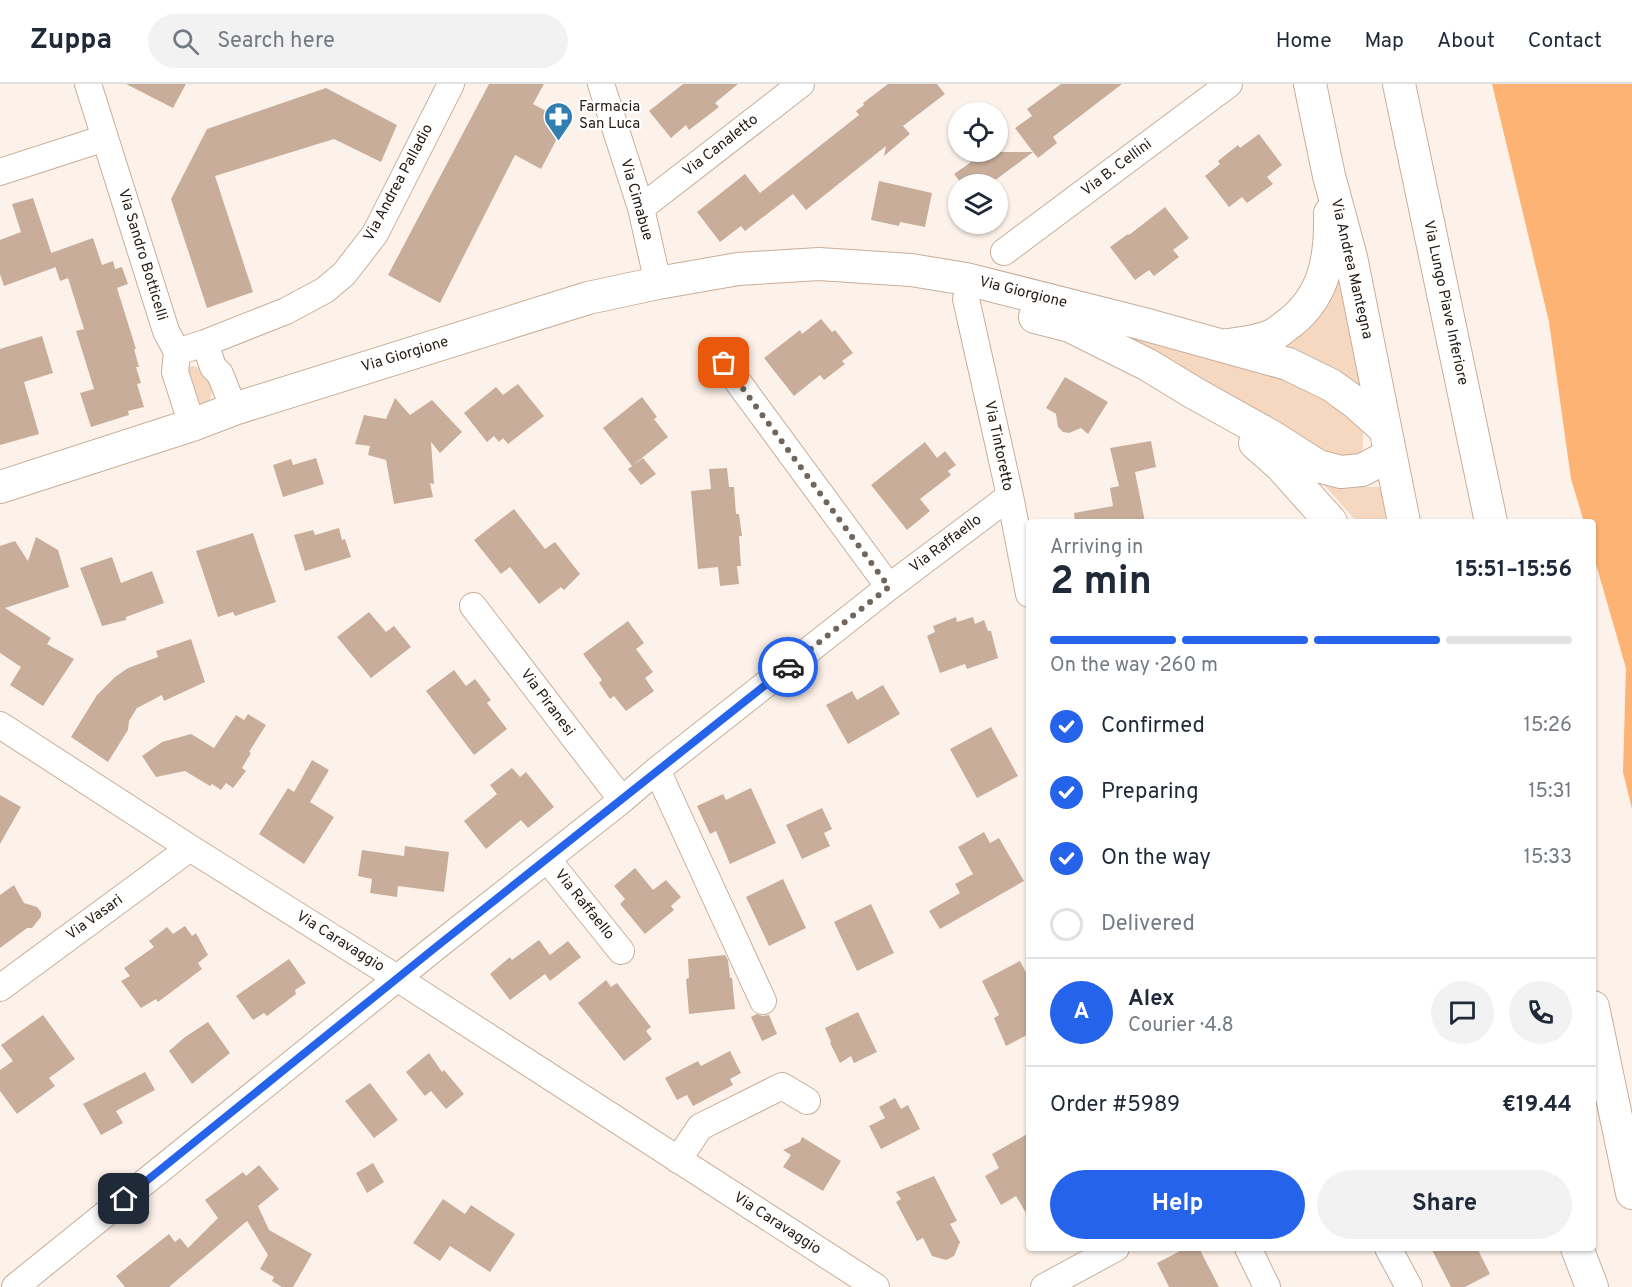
<!DOCTYPE html>
<meta charset="utf-8">
<style>
:root{--surface:#fff;--page:#f2f2f3;--text:#1f2937;--muted:#747a83;--line:#e0e1e3;--accent:#2563eb}
body{margin:0;font-family:Overpass,sans-serif;background:var(--page);color:var(--text);height:100vh;display:flex;flex-direction:column;font-size:22px;white-space:nowrap}
*{box-sizing:border-box;margin:0}
p{font-size:20px;color:var(--muted)}
.icon{flex:none;width:33px;height:33px;fill:none;stroke:currentColor;stroke-width:2;stroke-linecap:round;stroke-linejoin:round}
.map{position:relative;flex:1;overflow:hidden}
.side{position:absolute;left:1026px;top:435px;width:570px;height:732px;display:flex;flex-direction:column;background:var(--surface);border-radius:6px;box-shadow:0 2px 4px #0004}
.side>*{flex:none}
.buttons{position:absolute;left:948px;top:18px;display:grid;gap:12px}
.buttons a{display:grid;place-items:center;width:60px;height:60px;border-radius:50%;background:var(--surface);box-shadow:0 2px 4px #0004;font-size:30px}
.pin{position:absolute;display:grid;place-items:center;width:51px;height:51px;color:#fff;margin:-26px;border-radius:12px;box-shadow:0 3px 9px #0006}
.courier{position:absolute;display:grid;place-items:center;width:60px;height:60px;margin:-30px;border:4px solid #2563eb;border-radius:50%;background:#fff;color:#222;box-shadow:0 2px 8px #0007}
.head em{font-style:normal;font-weight:700}
.head div{display:flex;flex-direction:column-reverse}
.head{display:flex;align-items:center;justify-content:space-between;height:102px;padding:0 24px}
h1{font-size:39px;font-weight:700;line-height:45px}
.bar{display:grid;grid-template-columns:repeat(4,1fr);gap:9px 6px;align-content:center;height:72px;padding:0 24px}
.bar i{height:8px;border-radius:4px;background:var(--line)}
.bar .on{background:var(--accent)}
.bar p{grid-column:span 4}
.line{display:flex;align-items:center;gap:15px;padding:0 24px;border-top:2px solid var(--line)}
.line div{flex:1}
.round{display:grid;place-items:center;flex:none;width:63px;height:63px;border-radius:32px;background:var(--page)}
ol{padding:0 24px;list-style:none}
li{display:flex;align-items:center;gap:18px;height:66px}
li p{margin-inline-start:auto}
li .icon{padding:6px;border-radius:50%;background:var(--accent);color:#fff;stroke-width:4}
li:last-child{color:var(--muted)}
li i{width:33px;height:33px;border:3px solid var(--line);border-radius:50%}
.cta{display:flex;gap:12px;margin-top:auto;padding:12px 24px}
.cta a{flex:1;height:69px;border-radius:36px;background:var(--accent);color:#fff;font-size:24px;font-weight:700;line-height:69px;text-align:center}
.cta a+a{background:var(--page);color:var(--text)}
header{display:flex;align-items:center;gap:36px;box-sizing:border-box;height:84px;padding:0 30px;background:var(--surface);border-bottom:2px solid var(--line)}
header strong{font-size:28px}
nav{display:flex;gap:33px;margin-inline-start:auto;font-size:21px}
.search{width:420px;height:54px;background:var(--page);display:flex;align-items:center;gap:15px;box-sizing:border-box;padding:0 21px;border-radius:33px;color:var(--muted);font-size:22px}
.map>svg:first-child{display:block}
.green{fill:#f6d8c1}
.water{fill:#fcb374}
.building{fill:#c8ae9a}
.lines{fill:none;stroke-linecap:round;stroke-linejoin:round}
.minor-casing{stroke:#c8ae99;stroke-width:28}
.major-casing{stroke:#c8ae99;stroke-width:34}
.minor{stroke:#fff;stroke-width:26}
.major{stroke:#fff;stroke-width:32}
.done{stroke:#70665e;stroke-width:6;stroke-dasharray:0 10.8}
.route{stroke:#2563eb;stroke-width:8}
.labels{text-anchor:middle;dominant-baseline:central;stroke-width:4.5;stroke-linejoin:round;paint-order:stroke}
.poi-label{font-size:15px;fill:#241b13;stroke:#fff;text-anchor:start}
.street-label{font-size:15px;fill:#241b13;stroke:#fff}
</style>
<header>
<strong>Zuppa</strong>
<div class="search"><svg class="icon" aria-label="search" viewBox="0 0 24 24"><circle cx="10" cy="10" r="6"/><path d="M15 15l6 6"/></svg>Search here</div>
<nav><a>Home</a><a>Map</a><a>About</a><a>Contact</a></nav>
</header>
<div class="map">
<svg width="1632" height="1203" viewBox="0 0 1632 1203">
<rect width="100%" height="100%" fill="#fdf2e9"/>
<!-- green -->
<path class="green" d="M 1340,174 L 1369,313 L 1263,263 Z
M 1100,242 L 1304,294 L 1357,335 L 1363,349 L 1363,363 L 1359,374 L 1337,377 Z
M 195,282 C 210,291 216,301 209,318 L 201,322 L 197,320 L 187,283 Z
M 1315,394 L 1333,397 L 1352,403 L 1387,403 L 1394,438 L 1357,438 L 1325,402 Z"/>
<!-- water -->
<path class="water" d="M 1492,0 L 1632,0 L 1632,725 L 1623,688 L 1626,584 L 1593,470 L 1593,438 L 1584,438 L 1571,395 L 1549,238 Z"/>
<!-- building -->
<path class="building" d="M 126,0 L 186,0 L 173,24 Z
M 489,0 L 544,0 L 533,20 L 561,35 L 555,47 L 560,49 L 541,85 L 515,71 L 440,219 L 388,191 Z
M 683,0 L 738,0 L 715,19 L 719,23 L 689,46 L 686,41 L 671,54 L 649,27 Z
M 888,0 L 937,0 L 945,10 L 903,42 L 910,50 L 884,72 L 886,62 L 806,126 L 793,110 L 745,147 L 741,142 L 720,158 L 697,128 L 745,90 L 760,109 L 859,31 L 856,27 L 864,21 L 863,19 Z
M 1061,0 L 1122,0 L 1053,53 L 1057,59 L 1038,74 L 1033,68 L 990,100 L 962,100 L 954,90 L 971,78 L 963,68 L 1033,68 L 1015,44 L 1032,32 L 1027,25 Z
M 326,4 L 397,41 L 381,78 L 334,55 L 215,92 L 253,208 L 207,224 L 171,115 L 207,45 Z
M 1259,50 L 1282,81 L 1267,93 L 1273,100 L 1247,119 L 1242,113 L 1229,123 L 1205,92 L 1220,80 L 1218,77 L 1238,61 L 1240,64 Z
M 879,97 L 932,109 L 925,143 L 900,138 L 899,142 L 871,136 Z
M 33,114 L 56,183 L 4,202 L 0,190 L 0,156 L 21,148 L 12,120 Z
M 1165,123 L 1189,154 L 1173,166 L 1179,173 L 1154,192 L 1149,186 L 1135,196 L 1110,163 L 1128,150 L 1129,151 Z
M 93,154 L 102,181 L 113,177 L 115,185 L 122,183 L 128,200 L 117,204 L 136,265 L 134,265 L 139,283 L 136,283 L 141,299 L 137,300 L 144,323 L 128,327 L 129,331 L 91,343 L 80,309 L 94,305 L 76,247 L 84,245 L 68,194 L 60,197 L 51,169 Z
M 821,235 L 832,248 L 835,246 L 853,269 L 842,277 L 845,280 L 824,296 L 820,291 L 794,312 L 764,274 L 800,246 L 802,250 Z
M 42,252 L 53,289 L 24,298 L 39,350 L 0,361 L 0,265 Z
M 1065,293 L 1108,318 L 1088,350 L 1081,344 L 1069,349 L 1063,348 L 1058,343 L 1056,330 L 1046,324 Z
M 518,300 L 544,332 L 508,360 L 503,354 L 499,358 L 494,352 L 487,358 L 464,329 L 496,303 L 503,311 Z
M 642,313 L 657,333 L 654,335 L 668,353 L 632,382 L 603,344 Z
M 395,314 L 410,331 L 432,316 L 462,348 L 440,369 L 431,358 L 434,400 L 430,399 L 433,413 L 394,420 L 386,376 L 368,371 L 370,362 L 355,360 L 364,331 L 386,335 Z
M 1151,357 L 1156,383 L 1135,388 L 1145,438 L 1075,438 L 1074,429 L 1113,422 L 1110,404 L 1119,402 L 1110,364 Z
M 925,358 L 937,374 L 945,367 L 956,381 L 948,387 L 951,391 L 920,415 L 930,427 L 907,446 L 871,401 Z
M 316,374 L 324,400 L 283,413 L 273,381 L 291,375 L 293,381 Z
M 643,374 L 656,390 L 641,401 L 628,385 Z
M 727,384 L 729,403 L 734,403 L 736,430 L 739,430 L 742,452 L 739,452 L 741,482 L 737,482 L 739,500 L 720,502 L 718,483 L 698,485 L 691,407 L 711,405 L 709,385 Z
M 514,425 L 545,465 L 555,458 L 580,490 L 564,506 L 561,503 L 539,520 L 510,483 L 501,490 L 474,456 Z
M 339,444 L 342,456 L 345,455 L 351,473 L 305,487 L 294,451 L 313,446 L 315,451 Z
M 253,449 L 276,518 L 235,532 L 233,528 L 218,533 L 196,467 Z
M 36,453 L 58,466 L 69,503 L 5,524 L 51,554 L 47,560 L 74,575 L 43,622 L 10,601 L 21,583 L 0,569 L 0,462 L 15,457 L 28,477 Z
M 112,473 L 121,499 L 152,487 L 164,519 L 126,533 L 126,536 L 102,542 L 80,484 Z
M 369,528 L 386,548 L 394,542 L 411,563 L 371,594 L 337,553 Z
M 956,533 L 957,538 L 973,533 L 975,540 L 984,536 L 988,547 L 991,547 L 998,574 L 967,585 L 965,580 L 940,589 L 927,552 L 935,548 L 933,542 Z
M 628,537 L 644,559 L 636,565 L 653,588 L 645,594 L 654,607 L 626,627 L 614,612 L 610,615 L 599,599 L 602,596 L 583,570 Z
M 191,555 L 205,598 L 164,617 L 162,611 L 137,624 L 129,637 L 128,646 L 108,678 L 71,653 L 97,611 L 115,593 L 128,584 L 158,573 L 156,567 Z
M 454,586 L 466,602 L 475,595 L 491,616 L 487,619 L 507,645 L 474,671 L 426,607 Z
M 883,601 L 900,630 L 848,660 L 826,621 L 852,607 L 857,616 Z
M 248,630 L 266,641 L 249,668 L 251,669 L 242,684 L 246,687 L 233,704 L 226,699 L 221,706 L 212,700 L 210,702 L 185,687 L 156,693 L 142,672 L 162,658 L 191,650 L 214,664 L 236,631 L 244,636 Z
M 991,643 L 1018,692 L 977,714 L 950,665 Z
M 312,676 L 329,686 L 310,718 L 334,733 L 304,780 L 259,750 L 288,704 L 294,708 Z
M 512,684 L 520,693 L 526,688 L 554,723 L 528,744 L 521,736 L 486,765 L 464,737 L 497,710 L 490,701 Z
M 751,704 L 776,759 L 730,780 L 716,747 L 710,750 L 697,722 L 723,710 L 726,716 Z
M 0,711 L 21,723 L 0,760 Z
M 822,724 L 832,745 L 824,749 L 830,762 L 802,775 L 786,741 Z
M 984,748 L 990,759 L 999,754 L 1024,797 L 940,845 L 929,827 L 960,809 L 955,800 L 973,790 L 958,763 Z
M 405,762 L 449,768 L 444,808 L 398,802 L 397,813 L 370,809 L 372,795 L 358,792 L 362,766 L 404,772 Z
M 635,784 L 653,806 L 666,796 L 681,813 L 671,822 L 674,826 L 645,850 L 620,820 L 625,815 L 614,802 Z
M 783,795 L 806,844 L 769,862 L 746,813 Z
M 14,801 L 24,819 L 37,823 L 41,828 L 41,833 L 32,844 L 27,844 L 0,864 L 0,811 Z
M 871,820 L 894,869 L 857,887 L 834,838 Z
M 185,842 L 192,852 L 196,849 L 208,871 L 198,879 L 202,885 L 158,918 L 156,915 L 141,924 L 121,897 L 130,892 L 124,884 L 154,863 L 149,857 L 167,843 L 173,850 Z
M 539,856 L 550,871 L 568,857 L 581,873 L 550,897 L 545,890 L 510,916 L 490,890 L 510,873 L 512,876 Z
M 725,871 L 728,876 L 730,894 L 732,894 L 735,925 L 689,930 L 686,895 L 689,894 L 688,875 Z
M 289,875 L 306,899 L 295,906 L 296,910 L 267,932 L 264,929 L 253,936 L 236,912 Z
M 1020,877 L 1029,894 L 1029,950 L 1006,962 L 994,934 L 999,931 L 982,897 Z
M 606,896 L 611,903 L 617,899 L 651,943 L 646,947 L 652,955 L 624,977 L 578,919 Z
M 858,928 L 877,968 L 854,979 L 851,972 L 840,979 L 830,959 L 831,958 L 825,944 Z
M 757,930 L 762,932 L 769,931 L 777,950 L 762,957 L 751,933 Z
M 43,931 L 75,975 L 49,994 L 55,1002 L 17,1030 L 0,1007 L 0,986 L 13,977 L 1,961 Z
M 208,938 L 230,969 L 192,1000 L 169,967 L 185,953 Z
M 730,967 L 741,989 L 730,995 L 733,1001 L 693,1022 L 687,1011 L 677,1016 L 665,994 L 698,977 L 701,982 Z
M 429,969 L 442,988 L 444,986 L 464,1010 L 446,1025 L 431,1007 L 425,1012 L 406,988 Z
M 145,988 L 155,1006 L 116,1027 L 123,1039 L 101,1051 L 83,1020 Z
M 370,999 L 398,1036 L 374,1054 L 345,1017 Z
M 895,1014 L 901,1025 L 908,1021 L 920,1045 L 881,1065 L 869,1042 L 885,1034 L 879,1023 Z
M 1029,1049 L 1029,1134 L 1016,1112 L 1001,1121 L 985,1092 L 999,1084 L 992,1070 Z
M 802,1053 L 841,1077 L 823,1107 L 783,1083 L 791,1071 L 783,1066 L 800,1058 Z
M 373,1079 L 384,1098 L 367,1109 L 356,1089 Z
M 259,1081 L 279,1105 L 258,1122 L 269,1146 L 312,1170 L 293,1203 L 282,1203 L 272,1197 L 274,1193 L 260,1185 L 268,1171 L 247,1137 L 169,1203 L 125,1203 L 116,1192 L 169,1150 L 175,1158 L 180,1154 L 188,1164 L 218,1134 L 205,1116 L 243,1088 L 246,1092 Z
M 934,1092 L 957,1137 L 950,1140 L 960,1158 L 954,1172 L 946,1176 L 932,1172 L 923,1154 L 917,1157 L 896,1118 L 901,1115 L 896,1108 Z
M 443,1115 L 465,1130 L 471,1121 L 515,1150 L 490,1188 L 450,1162 L 440,1177 L 413,1159 Z
M 1186,1164 L 1199,1164 L 1219,1203 L 1169,1203 L 1157,1179 Z
M 1431,1164 L 1477,1164 L 1490,1190 L 1465,1203 L 1451,1203 Z"/>
<g class="lines">
<defs>
<path id="minor" d="M 88,0 L 166,247 L 177,268 L 175,288 L 192,341
M 601,0 L 641,124 L 658,199
M 0,88 L 105,54
M 641,124 L 801,0
M 1004,168 L 1229,0
M 966,215 L 1010,412 L 1029,510
M 205,259 L 213,283 L 220,290 L 234,325
M 177,268 L 205,259 L 286,227 L 325,206 L 344,190 L 375,150 L 451,0
M 724,279 L 889,503
M 473,522 L 622,716
M 0,641 L 190,764 L 397,894 L 876,1203
M 657,686 L 763,917
M 547,775 L 621,867
M 0,904 L 190,764
M 678,1076 L 700,1043 L 782,1002 L 807,1017
M 1248,1164 L 1267,1203
M 1388,1164 L 1409,1203
M 15,1203 L 436,863 L 622,716 L 657,686 L 889,503 L 1010,412
M 1044,1203 L 1116,1164"/>
<path id="major" d="M 1310,0 L 1329,92 L 1351,173 L 1404,438
M 1399,0 L 1491,438
M 1035,233 L 1070,242 L 1148,281 L 1194,309 L 1271,352 L 1318,382 L 1341,388 L 1362,386 L 1390,371
M 1227,261 C 1243,259 1258,258 1273,251 C 1279,248 1285,242 1291,238 C 1326,210 1331,170 1330,129
M 1255,359 L 1281,382 L 1331,438
M 0,403 L 192,341 L 234,325 L 588,214 L 658,199 L 738,185 L 819,180 L 911,186 L 966,195 L 1140,239 L 1288,280 L 1331,301 L 1356,319 L 1385,345
M 1593,923 L 1632,1109
M 1577,1164 L 1592,1203"/>
</defs>
<!-- minor casing -->
<use href="#minor" class="minor-casing"/>
<!-- major casing -->
<use href="#major" class="major-casing"/>
<!-- minor -->
<use href="#minor" class="minor"/>
<!-- major -->
<use href="#major" class="major"/>
</g>
<g class="lines">
<!-- done -->
<path class="done" d="M 724,279 L 889,503 L 788,583"/>
<!-- route -->
<path class="route" d="M 124,1115 L 436,863 L 788,583"/>
</g>
<!-- icons -->
<defs>
<symbol id="pharmacy-pin" viewBox="-11 -11 22 30"><path d="M0 17L-7.5 6A9.5 9.5 0 1 1 7.5 6Z" fill="#317fb1" stroke="#fff"/><path d="M-2-6h4v4h4v4h-4v4h-4v-4h-4v-4h4Z" fill="#fff"/></symbol>
</defs>
<g fill-rule="evenodd">
<use href="#pharmacy-pin" x="542" y="16" width="33" height="45"/>
</g>
<g class="labels">
<!-- poi labels -->
<g class="poi-label">
<text x="579" y="23">Farmacia<tspan x="579" dy="17">San Luca</tspan></text>
</g>
<!-- street labels -->
<g class="street-label">
<text transform="translate(721 62) rotate(-38)">Via Canaletto</text>
<text transform="translate(1117 84) rotate(-37)">Via B. Cellini</text>
<text transform="translate(399 99) rotate(-62)">Via Andrea Palladio</text>
<text transform="translate(636 116) rotate(74)">Via Cimabue</text>
<text transform="translate(142 171) rotate(73)">Via Sandro Botticelli</text>
<text transform="translate(1351 185) rotate(77)">Via Andrea Mantegna</text>
<text transform="translate(1023 209) rotate(14)">Via Giorgione</text>
<text transform="translate(1445 219) rotate(78)">Via Lungo Piave Inferiore</text>
<text transform="translate(405 271) rotate(-17)">Via Giorgione</text>
<text transform="translate(998 362) rotate(78)">Via Tintoretto</text>
<text transform="translate(946 460) rotate(-37)">Via Raffaello</text>
<text transform="translate(547 619) rotate(53)">Via Piranesi</text>
<text transform="translate(584 821) rotate(51)">Via Raffaello</text>
<text transform="translate(95 834) rotate(-36)">Via Vasari</text>
<text transform="translate(340 858) rotate(32)">Via Caravaggio</text>
<text transform="translate(777 1140) rotate(33)">Via Caravaggio</text>
</g>
</g>
</svg>
<div class="buttons">
<a><svg class="icon" aria-label="locate" viewBox="0 0 24 24"><circle cx="12" cy="12" r="6"/><path d="M12 2v4M12 18v4M2 12h4M18 12h4"/></svg></a>
<a><svg class="icon" aria-label="layers" viewBox="0 0 24 24"><path d="M12 4l9 5-9 5-9-5zM3 14l9 5 9-5"/></svg></a>
</div>
<div class="pin" style="left:724px;top:279px;background:#ea580c"><svg class="icon" aria-label="bag" viewBox="0 0 24 24"><path d="M5 8h14l-1 12H6zM9 8a3 3 0 0 1 6 0"/></svg></div>
<div class="pin" style="left:124px;top:1115px;background:#1f2937"><svg class="icon" aria-label="home" viewBox="0 0 24 24"><path d="M3 11l9-7 9 7M6 9v11h12V9"/></svg></div>
<div class="courier" style="left:788px;top:583px"><svg class="icon" aria-label="car" viewBox="0 0 24 24"><path d="M5 17H2v-5l4-1 3-4h7l3 4 3 1v5h-3M9 17h6M6 11h13"/><circle cx="7" cy="17" r="2"/><circle cx="17" cy="17" r="2"/></svg></div>
<section class="side">
<div class="head"><div><h1>2 min</h1><p>Arriving in</p></div><em>15:51–15:56</em></div>
<div class="bar"><i class="on"></i><i class="on"></i><i class="on"></i><i></i><p>On the way · 260 m</p></div>
<ol>
<li><svg class="icon" aria-label="check" viewBox="0 0 24 24"><path d="M5 12l5 5 9-10"/></svg>Confirmed<p>15:26</p></li>
<li><svg class="icon" aria-label="check" viewBox="0 0 24 24"><path d="M5 12l5 5 9-10"/></svg>Preparing<p>15:31</p></li>
<li><svg class="icon" aria-label="check" viewBox="0 0 24 24"><path d="M5 12l5 5 9-10"/></svg>On the way<p>15:33</p></li>
<li><i></i>Delivered</li>
</ol>
<div class="line" style="height:108px"><b class="round" style="background:var(--accent);color:#fff">A</b><div><b>Alex</b><p>Courier · 4.8</p></div><a class="round"><svg class="icon" aria-label="chat" viewBox="0 0 24 24"><path d="M4 5h16v11H9l-5 4z"/></svg></a><a class="round"><svg class="icon" aria-label="phone" viewBox="0 0 24 24"><path d="M5 4h4l2 5-3 2q2 4 5 5l2-3 5 2v4C11 20 4 13 5 4z"/></svg></a></div>
<div class="line" style="height:78px"><div>Order #5989</div><b>€19.44</b></div>
<div class="cta"><a>Help</a><a>Share</a></div>
</section>
</div>
